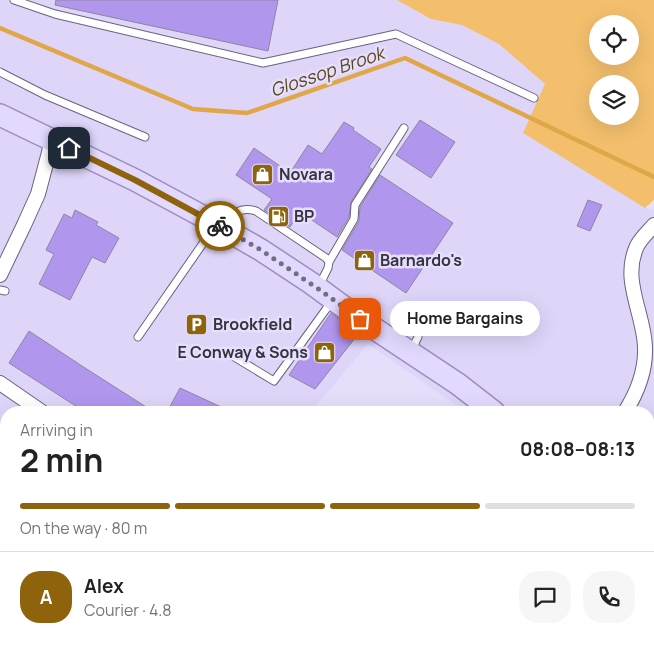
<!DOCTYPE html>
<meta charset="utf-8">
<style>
:root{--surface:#fff;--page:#f6f6f6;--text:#222;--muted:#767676;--line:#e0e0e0;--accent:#8f630b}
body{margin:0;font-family:Manrope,sans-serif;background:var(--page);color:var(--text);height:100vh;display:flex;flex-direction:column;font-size:19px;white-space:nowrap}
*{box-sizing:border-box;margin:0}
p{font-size:16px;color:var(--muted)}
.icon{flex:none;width:28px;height:28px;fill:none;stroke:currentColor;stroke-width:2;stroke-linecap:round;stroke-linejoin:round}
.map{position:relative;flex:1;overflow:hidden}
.sheet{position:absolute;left:0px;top:406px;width:655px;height:246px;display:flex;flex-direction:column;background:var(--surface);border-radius:20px 20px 0 0;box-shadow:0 5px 20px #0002}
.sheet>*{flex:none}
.buttons{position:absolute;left:589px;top:15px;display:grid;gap:10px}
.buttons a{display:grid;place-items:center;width:50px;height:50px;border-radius:50%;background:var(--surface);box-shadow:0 5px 20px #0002;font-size:25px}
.pin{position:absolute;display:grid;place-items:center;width:42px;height:42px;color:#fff;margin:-21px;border-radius:10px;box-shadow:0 2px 8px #0006}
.courier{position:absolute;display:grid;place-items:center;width:50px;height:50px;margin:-25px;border:4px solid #8f630b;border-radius:50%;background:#fff;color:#222;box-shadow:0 1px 6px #0007}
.bubble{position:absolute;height:35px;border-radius:18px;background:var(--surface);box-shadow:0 5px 20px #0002;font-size:16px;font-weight:700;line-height:35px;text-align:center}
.summary em{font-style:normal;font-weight:700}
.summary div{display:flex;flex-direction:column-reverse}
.summary{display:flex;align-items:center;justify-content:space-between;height:85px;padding:0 20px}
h1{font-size:32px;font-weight:700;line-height:38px}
.bar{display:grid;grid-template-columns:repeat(4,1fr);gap:8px 5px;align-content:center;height:60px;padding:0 20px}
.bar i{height:6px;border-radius:4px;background:var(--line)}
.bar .selected{background:var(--accent)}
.bar p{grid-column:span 4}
.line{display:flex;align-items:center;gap:12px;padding:0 20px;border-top:1px solid var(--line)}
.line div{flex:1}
.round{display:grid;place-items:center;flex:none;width:52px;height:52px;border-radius:20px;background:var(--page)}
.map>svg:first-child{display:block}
.built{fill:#ded5f9}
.green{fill:#f3bf6d;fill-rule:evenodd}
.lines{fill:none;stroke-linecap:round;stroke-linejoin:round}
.stream{stroke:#e0a749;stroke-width:4.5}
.building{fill:#b196ee;stroke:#8d86a1}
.lane-casing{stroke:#6a637d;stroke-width:9}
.street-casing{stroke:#6a637d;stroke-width:16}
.primary-casing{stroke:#9b8ebb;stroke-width:24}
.lane{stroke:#fff;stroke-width:7}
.street{stroke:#fff;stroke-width:14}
.primary{stroke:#e3d9ff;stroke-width:21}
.done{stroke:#746f80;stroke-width:5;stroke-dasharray:0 9}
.route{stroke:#8f630b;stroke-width:6}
.labels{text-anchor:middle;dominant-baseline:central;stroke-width:5;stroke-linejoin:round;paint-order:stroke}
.poi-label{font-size:16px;font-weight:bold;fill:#36333e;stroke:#e6dffc;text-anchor:start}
.water-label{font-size:18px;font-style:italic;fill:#5d451f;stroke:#e6dffc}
</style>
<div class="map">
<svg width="654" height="652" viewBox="0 0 654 652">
<rect width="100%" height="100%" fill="#e6dffc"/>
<!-- built -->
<path class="built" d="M 0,0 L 397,0 L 431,19 L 462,25 L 499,44 L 545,84 L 645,208 L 654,210 L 654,521 L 649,520 L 649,412 L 466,412 L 368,344 L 311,412 L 6,412 L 6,646 L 350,646 L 343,652 L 0,652 Z"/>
<!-- green -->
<path class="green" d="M 397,0 L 654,0 L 654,200 L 645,208 L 523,133 L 545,84 L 499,44 L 462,25 L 431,19 ZM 598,24 L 630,24 L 630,56 L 598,56 ZM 598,84 L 630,84 L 630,116 L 598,116 Z"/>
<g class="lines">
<!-- stream -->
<path class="stream" d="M 0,28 L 193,109 L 247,113 L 405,58 L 654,177"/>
</g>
<!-- building -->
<path class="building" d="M 56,0 L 278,0 L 268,51 L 55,5 Z
M 420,120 L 455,142 L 431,178 L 396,155 Z
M 344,122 L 354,128 L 353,130 L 381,149 L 369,167 L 372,169 L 351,202 L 349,217 L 337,237 L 300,212 L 290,227 L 264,210 L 272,199 L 236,175 L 254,148 L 290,173 L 308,145 L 322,154 Z
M 380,175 L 453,223 L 406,293 L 342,250 L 359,221 L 360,207 Z
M 588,200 L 602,205 L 590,231 L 577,226 Z
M 75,210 L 98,222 L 96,225 L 119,238 L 105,263 L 92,257 L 70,300 L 39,284 L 54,254 L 46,250 L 64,214 L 72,218 Z
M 331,313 L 359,333 L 315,389 L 289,375 Z
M 29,331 L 82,366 L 154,412 L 85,412 L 9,363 Z
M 180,388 L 232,412 L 167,412 Z"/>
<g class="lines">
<defs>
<path id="lane" d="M 14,0 L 55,14 L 263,63 L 396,34 L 534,98
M 0,72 L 45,95 L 145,137
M 224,225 C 233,213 240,206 256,211 L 326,258 L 329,262 L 328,268 L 319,286
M 329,262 L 354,219 L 355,205 L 404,128
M 0,290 L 5,291
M 138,337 L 215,226
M 412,349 L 418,337
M 231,355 L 274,381 L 332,301"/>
<path id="street" d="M 0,275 L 24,225 L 38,194 L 52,141
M 0,383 L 42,412
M 625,412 C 637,393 646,371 645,347 C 644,313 621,280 637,246 C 641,238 649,231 654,225
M 471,646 L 476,652
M 573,652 L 574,646"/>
<path id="primary" d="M 0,115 L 135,180 L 202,216 L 261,250 L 311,283 L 360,319 L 458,384 L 494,412
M 649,589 L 654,594"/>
</defs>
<!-- lane casing -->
<use href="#lane" class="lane-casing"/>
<!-- street casing -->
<use href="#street" class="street-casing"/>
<!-- primary casing -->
<use href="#primary" class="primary-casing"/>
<!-- lane -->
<use href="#lane" class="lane"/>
<!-- street -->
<use href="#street" class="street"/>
<!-- primary -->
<use href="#primary" class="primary"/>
</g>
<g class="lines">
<!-- done -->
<path class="done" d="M 220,226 L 261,250 L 317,288 L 360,319"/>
<!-- route -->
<path class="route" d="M 69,148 L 135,180 L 220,226"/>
</g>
<!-- icons -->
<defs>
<symbol id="shop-square" viewBox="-11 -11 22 22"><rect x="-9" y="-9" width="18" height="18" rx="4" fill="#8f630b" stroke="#e6dffc"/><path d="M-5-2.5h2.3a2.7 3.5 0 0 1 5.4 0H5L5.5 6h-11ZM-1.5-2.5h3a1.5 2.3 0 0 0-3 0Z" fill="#fff"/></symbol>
<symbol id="fuel-square" viewBox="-11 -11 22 22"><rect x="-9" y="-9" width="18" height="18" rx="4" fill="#8f630b" stroke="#e6dffc"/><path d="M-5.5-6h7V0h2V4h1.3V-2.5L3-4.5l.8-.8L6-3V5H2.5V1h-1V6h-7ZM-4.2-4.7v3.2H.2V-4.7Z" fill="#fff"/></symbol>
<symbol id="parking-square" viewBox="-11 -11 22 22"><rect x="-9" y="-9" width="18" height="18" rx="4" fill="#8f630b" stroke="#e6dffc"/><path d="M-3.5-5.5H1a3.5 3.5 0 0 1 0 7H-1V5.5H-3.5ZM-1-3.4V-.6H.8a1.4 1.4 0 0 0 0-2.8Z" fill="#fff"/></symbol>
</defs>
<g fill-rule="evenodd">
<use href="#shop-square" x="250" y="162" width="25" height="25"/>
<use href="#fuel-square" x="266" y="204" width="25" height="25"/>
<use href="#shop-square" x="352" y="248" width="25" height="25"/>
<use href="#parking-square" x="184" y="312" width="25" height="25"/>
<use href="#shop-square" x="312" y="340" width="25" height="25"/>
</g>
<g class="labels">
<!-- poi labels -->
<g class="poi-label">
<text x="279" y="174">Novara</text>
<text x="294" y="216">BP</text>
<text x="380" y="260">Barnardo's</text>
<text x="213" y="324">Brookfield</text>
<text x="308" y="352" text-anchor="end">E Conway &amp; Sons</text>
</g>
<!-- water labels -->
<g class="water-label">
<text transform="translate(327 71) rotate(-19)">Glossop Brook</text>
</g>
</g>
</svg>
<div class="buttons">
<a><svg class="icon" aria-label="locate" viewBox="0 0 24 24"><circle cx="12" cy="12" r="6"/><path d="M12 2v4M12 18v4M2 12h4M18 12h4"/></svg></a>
<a><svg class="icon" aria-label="layers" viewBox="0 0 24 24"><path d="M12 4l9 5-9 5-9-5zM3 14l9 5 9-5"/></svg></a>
</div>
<div class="pin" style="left:360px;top:319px;background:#ea580c"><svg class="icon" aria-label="bag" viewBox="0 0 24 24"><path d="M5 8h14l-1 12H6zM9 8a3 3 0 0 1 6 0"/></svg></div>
<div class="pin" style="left:69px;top:148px;background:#1f2937"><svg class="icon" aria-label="home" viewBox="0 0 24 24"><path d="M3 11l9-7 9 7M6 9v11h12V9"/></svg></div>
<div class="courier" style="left:220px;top:226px"><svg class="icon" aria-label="bike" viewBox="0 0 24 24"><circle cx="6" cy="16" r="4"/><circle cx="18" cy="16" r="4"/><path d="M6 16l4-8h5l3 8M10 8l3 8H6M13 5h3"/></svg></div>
<div class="bubble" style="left:390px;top:301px;width:150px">Home Bargains</div>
<section class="sheet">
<div class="summary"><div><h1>2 min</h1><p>Arriving in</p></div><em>08:08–08:13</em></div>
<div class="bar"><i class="selected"></i><i class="selected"></i><i class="selected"></i><i></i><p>On the way · 80 m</p></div>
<div class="line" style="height:90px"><b class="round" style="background:var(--accent);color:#fff">A</b><div><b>Alex</b><p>Courier · 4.8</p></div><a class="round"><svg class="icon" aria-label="chat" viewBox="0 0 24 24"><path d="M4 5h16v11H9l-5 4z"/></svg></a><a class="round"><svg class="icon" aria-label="phone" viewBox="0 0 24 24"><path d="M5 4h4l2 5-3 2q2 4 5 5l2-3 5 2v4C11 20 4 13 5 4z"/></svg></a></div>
</section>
</div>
